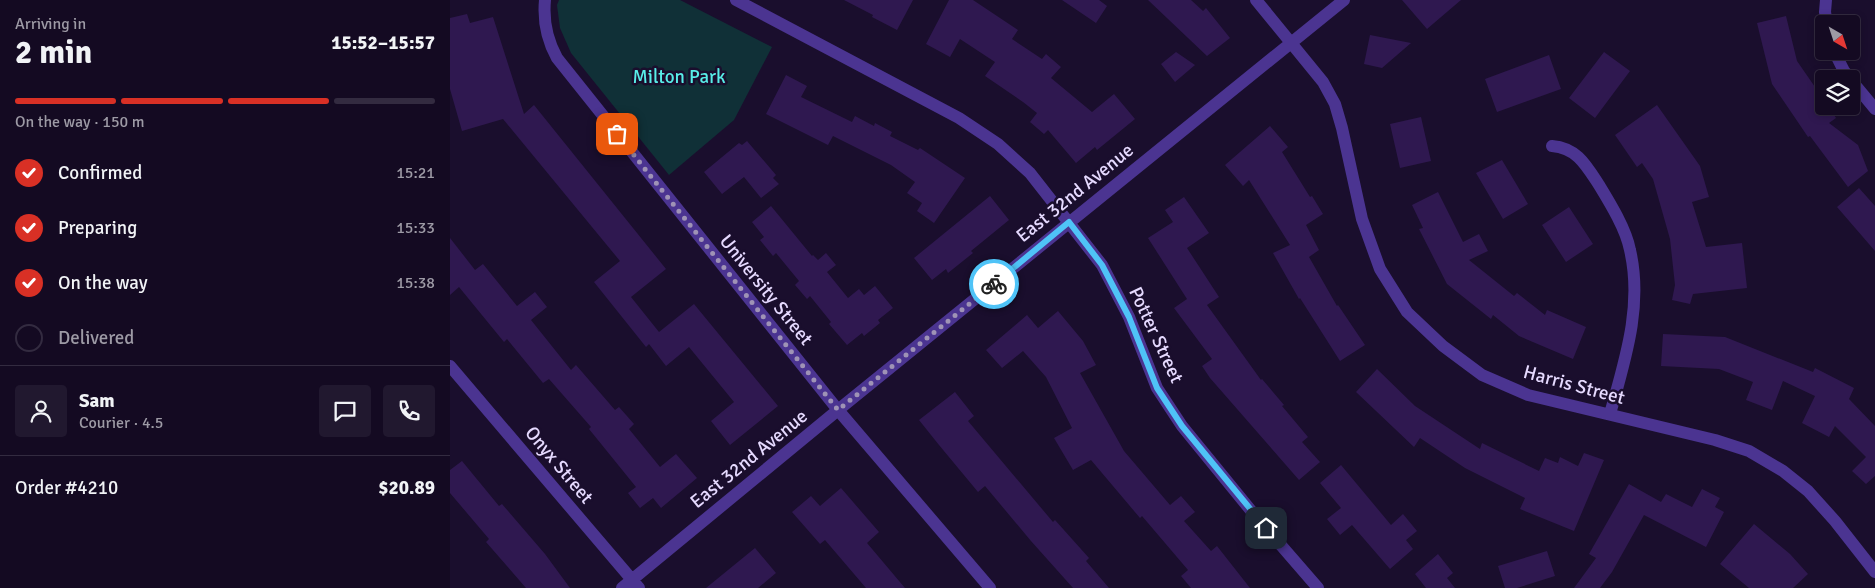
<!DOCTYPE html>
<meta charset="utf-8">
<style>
:root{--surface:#140a22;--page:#21182f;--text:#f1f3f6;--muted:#9d9aa5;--line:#332b40;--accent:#d93025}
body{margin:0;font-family:Signika,sans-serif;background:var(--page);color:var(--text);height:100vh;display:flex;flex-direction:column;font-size:19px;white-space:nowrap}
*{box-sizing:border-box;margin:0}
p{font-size:16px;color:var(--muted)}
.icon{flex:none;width:28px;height:28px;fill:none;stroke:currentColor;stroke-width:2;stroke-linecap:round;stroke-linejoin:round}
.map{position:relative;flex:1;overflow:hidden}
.side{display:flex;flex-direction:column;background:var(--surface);width:450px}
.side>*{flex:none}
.needle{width:32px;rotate:141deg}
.tools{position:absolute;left:1365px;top:15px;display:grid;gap:10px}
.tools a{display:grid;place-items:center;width:45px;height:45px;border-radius:5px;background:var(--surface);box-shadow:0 2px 8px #0003,0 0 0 1px var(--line);font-size:25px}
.pin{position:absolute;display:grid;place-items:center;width:42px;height:42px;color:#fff;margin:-21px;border-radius:10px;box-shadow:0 2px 8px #0006}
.courier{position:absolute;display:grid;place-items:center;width:50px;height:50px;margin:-25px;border:4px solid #4fc3f7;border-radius:50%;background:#fff;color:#222;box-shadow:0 1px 6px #0007}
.headline em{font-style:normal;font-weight:800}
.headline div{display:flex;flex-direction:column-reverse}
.headline{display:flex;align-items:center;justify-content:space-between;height:85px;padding:0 15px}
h1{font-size:32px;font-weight:800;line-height:38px}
.bar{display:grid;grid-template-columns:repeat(4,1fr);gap:8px 5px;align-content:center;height:60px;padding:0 15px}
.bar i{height:6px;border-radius:4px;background:var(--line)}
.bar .active{background:var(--accent)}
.bar p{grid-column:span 4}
.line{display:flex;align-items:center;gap:12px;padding:0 15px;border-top:1px solid var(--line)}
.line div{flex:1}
.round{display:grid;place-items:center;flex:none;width:52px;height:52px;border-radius:5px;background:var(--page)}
ol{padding:0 15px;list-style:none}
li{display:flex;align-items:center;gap:15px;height:55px}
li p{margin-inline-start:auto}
li .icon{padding:5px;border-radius:50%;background:var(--accent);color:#fff;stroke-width:4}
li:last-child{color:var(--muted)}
li i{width:28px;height:28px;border:2px solid var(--line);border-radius:50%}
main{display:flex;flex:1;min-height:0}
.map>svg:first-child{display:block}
.green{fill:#103037}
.building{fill:#2f1850}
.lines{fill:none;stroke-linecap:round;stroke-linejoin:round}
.street{stroke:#4b3491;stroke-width:12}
.done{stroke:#9f93b6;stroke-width:5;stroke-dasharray:0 9}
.route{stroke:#4fc3f7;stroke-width:6}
.labels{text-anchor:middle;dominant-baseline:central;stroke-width:5;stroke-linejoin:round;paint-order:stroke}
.park-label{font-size:19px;fill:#58ede8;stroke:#1a0e2d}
.street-label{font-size:19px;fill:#e6daff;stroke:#1a0e2d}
</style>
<main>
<section class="side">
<div class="headline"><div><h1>2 min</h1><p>Arriving in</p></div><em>15:52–15:57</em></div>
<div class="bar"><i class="active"></i><i class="active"></i><i class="active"></i><i></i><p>On the way · 150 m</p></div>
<ol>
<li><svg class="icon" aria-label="check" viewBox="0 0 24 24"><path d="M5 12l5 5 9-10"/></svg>Confirmed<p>15:21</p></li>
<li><svg class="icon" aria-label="check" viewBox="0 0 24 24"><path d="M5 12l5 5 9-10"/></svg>Preparing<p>15:33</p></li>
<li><svg class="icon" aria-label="check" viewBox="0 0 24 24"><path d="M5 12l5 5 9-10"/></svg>On the way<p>15:38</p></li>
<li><i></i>Delivered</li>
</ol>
<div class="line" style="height:90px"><a class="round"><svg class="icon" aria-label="person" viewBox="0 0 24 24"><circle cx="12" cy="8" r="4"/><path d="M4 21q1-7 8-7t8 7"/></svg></a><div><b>Sam</b><p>Courier · 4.5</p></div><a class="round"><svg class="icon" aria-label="chat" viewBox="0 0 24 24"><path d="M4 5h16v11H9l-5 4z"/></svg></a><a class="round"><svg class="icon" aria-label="phone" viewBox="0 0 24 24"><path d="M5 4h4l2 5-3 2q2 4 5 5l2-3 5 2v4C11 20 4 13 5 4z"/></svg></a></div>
<div class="line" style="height:65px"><div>Order #4210</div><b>$20.89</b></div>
</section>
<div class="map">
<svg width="1425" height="588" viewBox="0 0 1425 588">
<rect width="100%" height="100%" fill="#1a0e2d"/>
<!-- green -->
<path class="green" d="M 109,0 L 230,0 L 322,47 L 284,120 L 219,175 L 121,53 L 110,28 L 107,5 Z"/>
<!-- building -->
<path class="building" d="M 394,0 L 463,0 L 447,30 L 422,17 L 423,15 Z
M 499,0 L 523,0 L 568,30 L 562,39 L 592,59 L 596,54 L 611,67 L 601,78 L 642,112 L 664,94 L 685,119 L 647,150 L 645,147 L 626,163 L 598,130 L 594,134 L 580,122 L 587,113 L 573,102 L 535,76 L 545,62 L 510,39 L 500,57 L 476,44 Z
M 612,0 L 649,0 L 657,6 L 646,23 Z
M 698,0 L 741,0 L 753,11 L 756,8 L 780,38 L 757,56 Z
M 952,0 L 1011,0 L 977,29 Z
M 17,14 L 20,23 L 43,17 L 74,114 L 84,105 L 216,269 L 181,297 L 209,332 L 244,304 L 328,406 L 280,445 L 261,421 L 284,402 L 239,347 L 216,366 L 199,344 L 196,347 L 144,282 L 170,261 L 53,119 L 12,131 L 0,89 L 0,18 Z
M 1336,16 L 1347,61 L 1374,100 L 1374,106 L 1378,106 L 1386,118 L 1379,123 L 1408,145 L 1418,171 L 1398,187 L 1360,136 L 1358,137 L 1322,84 L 1307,23 Z
M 920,35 L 961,43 L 932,68 L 914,64 Z
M 726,52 L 745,65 L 725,82 L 711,64 Z
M 1154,52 L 1180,71 L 1145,118 L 1119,98 Z
M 1099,55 L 1111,89 L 1047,112 L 1035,79 Z
M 336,75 L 357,86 L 351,97 L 402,122 L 405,116 L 424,126 L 425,123 L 442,132 L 440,136 L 468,150 L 470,148 L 515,178 L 484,223 L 467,211 L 472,203 L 457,193 L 465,182 L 441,165 L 383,136 L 378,145 L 316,114 Z
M 1207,105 L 1250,166 L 1259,197 L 1242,202 L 1256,247 L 1292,243 L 1297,288 L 1243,294 L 1240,304 L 1222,300 L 1225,285 L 1220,239 L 1203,179 L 1192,163 L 1187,167 L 1165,135 Z
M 971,117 L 981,161 L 950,168 L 940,124 Z
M 820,126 L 838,147 L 832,152 L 860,197 L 862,196 L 873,214 L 856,225 L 869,250 L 859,257 L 887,306 L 888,305 L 915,345 L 890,361 L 850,298 L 849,299 L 823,253 L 840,245 L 799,180 L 793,186 L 775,165 Z
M 297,141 L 326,175 L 323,178 L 329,184 L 311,198 L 294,177 L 272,194 L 254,172 L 289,143 L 292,145 Z
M 1052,160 L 1078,204 L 1053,219 L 1026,173 Z
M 1409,188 L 1425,206 L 1425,251 L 1387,207 Z
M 988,192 L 1013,242 L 1029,234 L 1038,251 L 1019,260 L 1064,296 L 1067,293 L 1095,315 L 1097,310 L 1136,327 L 1123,359 L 1069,336 L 1043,315 L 1041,319 L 997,284 L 969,229 L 973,228 L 962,205 Z
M 540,196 L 559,220 L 521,251 L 523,253 L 498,273 L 496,269 L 482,280 L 464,258 Z
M 734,197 L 759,233 L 737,248 L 769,297 L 757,305 L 811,380 L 812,379 L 834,405 L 832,406 L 858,437 L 852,442 L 870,462 L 849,480 L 760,378 L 752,366 L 762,359 L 724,308 L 737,299 L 698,238 L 723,222 L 715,210 Z
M 321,206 L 362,256 L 363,255 L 368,260 L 376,253 L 386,265 L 377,272 L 398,298 L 409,289 L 414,295 L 425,286 L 443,308 L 428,320 L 430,323 L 414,336 L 412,333 L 397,345 L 379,324 L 381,322 L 360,296 L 357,299 L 345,285 L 349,281 L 326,253 L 323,256 L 310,240 L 314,237 L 302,222 Z
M 1119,207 L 1143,244 L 1116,262 L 1092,225 Z
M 0,238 L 25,270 L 33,264 L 67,306 L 85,292 L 97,307 L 81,320 L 121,370 L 126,365 L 165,410 L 169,407 L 184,424 L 179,429 L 210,467 L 226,454 L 247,478 L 211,508 L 203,498 L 190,508 L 178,493 L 186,487 L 139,429 L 141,427 L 99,379 L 93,383 L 57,339 L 54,342 L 9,287 L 0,295 Z
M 608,311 L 633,341 L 646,365 L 630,373 L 674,451 L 720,505 L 731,496 L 745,512 L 734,521 L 761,551 L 767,546 L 800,588 L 741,588 L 731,576 L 738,570 L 692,516 L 690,518 L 641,460 L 623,470 L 604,438 L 622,428 L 596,377 L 573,351 L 552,368 L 536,350 L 577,315 L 588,328 Z
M 1213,334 L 1275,337 L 1363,372 L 1365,368 L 1404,388 L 1399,399 L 1425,426 L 1425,476 L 1416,484 L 1402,471 L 1416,457 L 1385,426 L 1379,437 L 1352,423 L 1365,396 L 1333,381 L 1322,410 L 1296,400 L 1303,382 L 1269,369 L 1211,366 Z
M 927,369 L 965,406 L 1030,449 L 1032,443 L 1089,471 L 1095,458 L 1108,463 L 1110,457 L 1128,466 L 1134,453 L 1154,460 L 1124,531 L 1070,509 L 1075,498 L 1015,468 L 970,438 L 964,447 L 906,392 Z
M 505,392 L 524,416 L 518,421 L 603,522 L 605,520 L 639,558 L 636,561 L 659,588 L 623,588 L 581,541 L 535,486 L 528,492 L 489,445 L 469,420 Z
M 12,461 L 49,506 L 52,504 L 95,554 L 120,588 L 76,588 L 36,542 L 39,539 L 0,493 L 0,470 Z
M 891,465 L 941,525 L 953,514 L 967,531 L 956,540 L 963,549 L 940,569 L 902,525 L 890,535 L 877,519 L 891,508 L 870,483 Z
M 1179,484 L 1211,502 L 1216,494 L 1242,507 L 1252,489 L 1270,498 L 1265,507 L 1274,512 L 1256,547 L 1194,515 L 1162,572 L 1150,588 L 1124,588 L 1146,558 L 1139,554 Z
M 391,488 L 429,532 L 417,543 L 455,588 L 416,588 L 375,540 L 370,544 L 342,512 L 361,496 L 370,506 Z
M 1304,524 L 1340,554 L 1358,574 L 1343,588 L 1299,588 L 1270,564 Z
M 305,548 L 326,573 L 308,588 L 256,588 Z
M 1097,551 L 1105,576 L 1067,588 L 1055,588 L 1048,566 Z
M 988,554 L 1003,573 L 997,578 L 1005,588 L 976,588 L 965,574 Z"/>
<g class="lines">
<!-- street -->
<path class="street" d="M 95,0 C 93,21 97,40 107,58 L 388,410 L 540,588
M 286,0 L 509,118 L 548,144 L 580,173 L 652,265 L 679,317 L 707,388 L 732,426 L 803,513 L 868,588
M 806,0 L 873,82 L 885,104 L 892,128 L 912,219 L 930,269 L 957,312 L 993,346 L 1032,375 L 1078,395 L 1265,440 L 1299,451 L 1333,471 L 1358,491 L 1385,521 L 1425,572
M 1376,0 L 1375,12 L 1377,24
M 1384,51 L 1394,71 L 1401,79
M 1401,80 L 1425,109
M 1102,146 C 1127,148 1136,165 1149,185 C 1160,203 1176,229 1180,250 C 1193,306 1175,360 1160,414
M 0,366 L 189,588
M 172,588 L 388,410 L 894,0"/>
</g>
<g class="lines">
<!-- done -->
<path class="done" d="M 167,134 L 388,410 L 544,284"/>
<!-- route -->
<path class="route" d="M 544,284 L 619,222 L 652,265 L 679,317 L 707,388 L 732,426 L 816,528"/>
</g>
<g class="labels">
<!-- park labels -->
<g class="park-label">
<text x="229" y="77">Milton Park</text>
</g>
<!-- street labels -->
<g class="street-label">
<text transform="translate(625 193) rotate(-39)">East 32nd Avenue</text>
<text transform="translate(316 290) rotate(51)">University Street</text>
<text transform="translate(706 335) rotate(65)">Potter Street</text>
<text transform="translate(1124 385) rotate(15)">Harris Street</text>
<text transform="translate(299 459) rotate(-39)">East 32nd Avenue</text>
<text transform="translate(109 465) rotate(50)">Onyx Street</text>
</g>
</g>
</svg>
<div class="tools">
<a><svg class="needle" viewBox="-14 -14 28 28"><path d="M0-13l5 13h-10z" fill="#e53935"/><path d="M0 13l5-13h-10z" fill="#9d9aa5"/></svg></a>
<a><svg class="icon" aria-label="layers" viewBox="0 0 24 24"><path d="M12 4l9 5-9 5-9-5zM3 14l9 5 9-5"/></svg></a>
</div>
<div class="pin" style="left:167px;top:134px;background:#ea580c"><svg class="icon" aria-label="bag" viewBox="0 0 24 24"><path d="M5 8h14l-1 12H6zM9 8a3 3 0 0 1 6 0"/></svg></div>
<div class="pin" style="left:816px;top:528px;background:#1f2937"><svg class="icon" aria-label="home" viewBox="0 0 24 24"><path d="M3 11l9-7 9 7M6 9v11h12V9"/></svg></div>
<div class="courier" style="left:544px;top:284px"><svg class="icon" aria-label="bike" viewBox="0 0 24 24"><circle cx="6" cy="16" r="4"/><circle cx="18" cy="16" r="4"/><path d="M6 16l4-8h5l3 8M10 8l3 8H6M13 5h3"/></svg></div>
</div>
</main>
